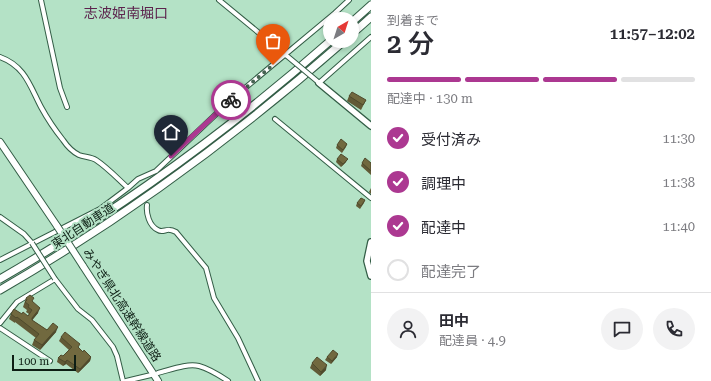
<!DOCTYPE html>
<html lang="ja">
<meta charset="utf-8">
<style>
:root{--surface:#fff;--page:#f2f2f3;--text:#2b2b33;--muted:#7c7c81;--line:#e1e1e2;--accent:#ac3891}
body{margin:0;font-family:"Roboto Serif","Noto Sans JP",serif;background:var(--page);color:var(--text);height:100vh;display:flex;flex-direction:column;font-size:15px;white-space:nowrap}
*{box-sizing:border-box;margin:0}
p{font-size:13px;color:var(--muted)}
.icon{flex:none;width:22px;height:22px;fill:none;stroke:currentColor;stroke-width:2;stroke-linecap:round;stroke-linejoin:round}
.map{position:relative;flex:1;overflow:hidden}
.panel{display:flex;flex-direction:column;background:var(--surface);width:340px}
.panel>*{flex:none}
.needle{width:26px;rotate:39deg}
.controls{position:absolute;left:323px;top:12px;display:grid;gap:8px}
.controls a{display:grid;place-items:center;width:36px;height:36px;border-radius:50%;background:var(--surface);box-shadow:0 2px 6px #0003;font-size:20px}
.scale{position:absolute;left:12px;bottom:10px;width:64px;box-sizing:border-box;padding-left:4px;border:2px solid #0d1e14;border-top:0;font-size:11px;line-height:14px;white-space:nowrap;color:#0d1e14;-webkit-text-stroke:3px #b4e2c6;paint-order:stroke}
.pin{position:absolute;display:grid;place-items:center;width:34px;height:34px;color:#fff;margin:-41px -17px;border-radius:50% 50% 50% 0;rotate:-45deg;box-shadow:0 0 4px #0007}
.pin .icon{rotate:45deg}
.courier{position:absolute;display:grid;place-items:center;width:40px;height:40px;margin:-20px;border:3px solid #ac3891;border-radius:50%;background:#fff;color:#222;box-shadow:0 1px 5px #0007}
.summary em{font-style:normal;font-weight:600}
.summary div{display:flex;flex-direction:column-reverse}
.summary{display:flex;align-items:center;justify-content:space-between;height:68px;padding:0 16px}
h1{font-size:26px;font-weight:600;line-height:30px}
.bar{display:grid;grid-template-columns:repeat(4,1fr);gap:6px 4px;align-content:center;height:48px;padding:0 16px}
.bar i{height:5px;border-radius:3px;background:var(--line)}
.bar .selected{background:var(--accent)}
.bar p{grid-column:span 4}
.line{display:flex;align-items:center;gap:10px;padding:0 16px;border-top:1px solid var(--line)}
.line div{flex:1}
.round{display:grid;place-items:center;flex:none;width:42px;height:42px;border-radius:21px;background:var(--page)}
ol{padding:0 16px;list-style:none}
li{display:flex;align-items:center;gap:12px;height:44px}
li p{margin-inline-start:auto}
li .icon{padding:4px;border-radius:50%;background:var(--accent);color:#fff;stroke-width:4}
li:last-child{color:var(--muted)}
li i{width:22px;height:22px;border:2px solid var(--line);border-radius:50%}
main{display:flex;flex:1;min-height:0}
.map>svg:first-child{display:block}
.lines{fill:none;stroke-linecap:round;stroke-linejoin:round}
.street-casing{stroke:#335d46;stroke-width:6}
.secondary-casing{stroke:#335d46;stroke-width:8}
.primary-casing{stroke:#335d46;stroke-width:8}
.highway-casing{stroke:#335d46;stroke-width:9}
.street{stroke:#fff;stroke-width:4}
.secondary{stroke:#fff;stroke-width:5.5}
.primary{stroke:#fff;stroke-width:6}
.highway{stroke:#fff;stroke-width:7}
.street-bridge-casing{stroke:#335d46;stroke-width:6;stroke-linecap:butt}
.primary-bridge-casing{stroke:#335d46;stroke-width:8;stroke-linecap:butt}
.street-bridge{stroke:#fff;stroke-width:4}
.primary-bridge{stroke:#fff;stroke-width:6}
.wall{fill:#615a36}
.shaded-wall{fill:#4f4a2c}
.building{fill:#71693f;stroke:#4f4a2c}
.done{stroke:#476352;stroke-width:4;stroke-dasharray:0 7.2}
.route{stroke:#ac3891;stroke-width:5}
.labels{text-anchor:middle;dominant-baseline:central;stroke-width:4;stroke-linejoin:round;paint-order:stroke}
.street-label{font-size:12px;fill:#0d1e14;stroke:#b4e2c6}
.quarter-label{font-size:14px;fill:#5c234d;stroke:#b4e2c6}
</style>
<main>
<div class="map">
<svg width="371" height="381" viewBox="0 0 371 381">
<rect width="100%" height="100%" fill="#b4e2c6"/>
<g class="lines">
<defs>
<path id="street" d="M 41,0 L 60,88 L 67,107
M 219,0 L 287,56
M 0,57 C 25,66 30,86 41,107 C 47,118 55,130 63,140 C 67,146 73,152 79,155 C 84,157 91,157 96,160 C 108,168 118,179 128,188
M 318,82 L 319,83 L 371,37
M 275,119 L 371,198
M 147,205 C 146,213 149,226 158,230 C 162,233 166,229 170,230 C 172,230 174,231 176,232 L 206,268 L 214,298 L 238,338 L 258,381
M 0,217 L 24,234 L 32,243
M 0,260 L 100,209 L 128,188 L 138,179 L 156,171 L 233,98 L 335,13 L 349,0
M 0,323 L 17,302 L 55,279 L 78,309 L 92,320 L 113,347 L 117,356 L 123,381
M 0,328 L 50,361
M 158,373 C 170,370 187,363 199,366 C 210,369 219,375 228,381
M 126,381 L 151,375"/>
<path id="secondary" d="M 319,83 L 371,126
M 371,242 L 367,261 L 371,276"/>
<path id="primary" d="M 0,142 L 57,226
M 83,266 L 158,381"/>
<path id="highway" d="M 352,22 L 371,5
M 352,34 L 371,17
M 0,279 C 118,211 228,131 330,41
M 0,290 C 123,219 237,135 344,41"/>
</defs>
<!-- street casing -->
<use href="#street" class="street-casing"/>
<!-- secondary casing -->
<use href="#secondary" class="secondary-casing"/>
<!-- primary casing -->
<use href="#primary" class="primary-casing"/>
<!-- highway casing -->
<use href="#highway" class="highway-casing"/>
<!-- street -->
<use href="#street" class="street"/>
<!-- secondary -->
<use href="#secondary" class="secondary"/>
<!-- primary -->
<use href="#primary" class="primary"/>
<!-- highway -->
<use href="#highway" class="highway"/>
<defs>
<path id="street-bridge" d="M 287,56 L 317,81
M 32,243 L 55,279"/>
<path id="primary-bridge" d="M 57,226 L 83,266"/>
</defs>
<!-- street-bridge casing -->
<use href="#street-bridge" class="street-bridge-casing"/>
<!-- primary-bridge casing -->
<use href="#primary-bridge" class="primary-bridge-casing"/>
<!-- street-bridge -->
<use href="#street-bridge" class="street-bridge"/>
<!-- primary-bridge -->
<use href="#primary-bridge" class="primary-bridge"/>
</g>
<!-- wall -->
<path class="wall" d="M 267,54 L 278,54 L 277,57 L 272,61 L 266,57 Z
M 349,96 L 366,100 L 361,110 L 347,101 Z
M 347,144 L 346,147 L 342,153 L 336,148 L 337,145 Z
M 337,159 L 346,162 L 341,167 L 336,162 Z
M 362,163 L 371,163 L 371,175 L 361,166 Z
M 371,188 L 371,194 L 369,192 Z
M 365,200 L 364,203 L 360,209 L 356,206 L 357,203 Z
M 26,298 L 33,302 L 38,313 L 32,320 L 47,330 L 56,332 L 40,350 L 32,345 L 34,340 L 36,338 L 15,322 L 15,323 L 9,319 L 11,314 L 28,316 L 29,314 L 26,312 L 27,310 L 23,307 Z
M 61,337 L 78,348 L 83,352 L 91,357 L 90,361 L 78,373 L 66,364 L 63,366 L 57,362 L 58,358 L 63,356 L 69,350 L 59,341 Z
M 327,357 L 337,357 L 331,364 L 325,360 Z
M 312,363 L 326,370 L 320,376 L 310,368 Z"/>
<!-- shaded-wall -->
<path class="shaded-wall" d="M 278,54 L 277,57 L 272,61 L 273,58 Z
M 348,159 L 346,162 L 341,167 L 343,164 Z
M 40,308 L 38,313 L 30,323 L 32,318 Z
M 58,327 L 56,332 L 40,350 L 42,345 Z
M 338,354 L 337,357 L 331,364 L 332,361 Z
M 91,357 L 90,361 L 78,373 L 80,369 Z
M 67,360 L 66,364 L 63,366 L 65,362 Z
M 327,365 L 326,370 L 320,376 L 321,372 Z"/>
<!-- building -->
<path class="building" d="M 271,48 L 278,54 L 273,58 L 267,54 Z
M 352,92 L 366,100 L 363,105 L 349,96 Z
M 341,139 L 347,144 L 343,150 L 337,145 Z
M 341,154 L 348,159 L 343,164 L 337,159 Z
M 365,158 L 371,163 L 371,171 L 362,163 Z
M 361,198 L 365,200 L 361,206 L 357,203 Z
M 30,295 L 34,298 L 32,301 L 40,308 L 32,318 L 32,320 L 47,330 L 53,323 L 58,327 L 42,345 L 34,340 L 39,334 L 17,317 L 16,318 L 11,314 L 14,309 L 22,314 L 23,312 L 28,316 L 32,310 L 28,307 L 29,305 L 25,302 L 27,300 L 26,298 Z
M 65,332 L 80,344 L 78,347 L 83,352 L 84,350 L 91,357 L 80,369 L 67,360 L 65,362 L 58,358 L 61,355 L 63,356 L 72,347 L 61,337 Z
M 333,350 L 338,354 L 332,361 L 327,357 Z
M 317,357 L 327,365 L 321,372 L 312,363 Z"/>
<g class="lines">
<!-- done -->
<path class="done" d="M 231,100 L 273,65"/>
<!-- route -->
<path class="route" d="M 171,156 L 231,100"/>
</g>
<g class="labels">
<!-- street labels -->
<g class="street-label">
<text transform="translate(83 226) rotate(-33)">東北自動車道</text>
<text transform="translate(122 305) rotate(57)">みやぎ県北高速幹線道路</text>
</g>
<!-- quarter labels -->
<g class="quarter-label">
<text x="126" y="13">志波姫南堀口</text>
</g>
</g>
</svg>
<div class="controls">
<a><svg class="needle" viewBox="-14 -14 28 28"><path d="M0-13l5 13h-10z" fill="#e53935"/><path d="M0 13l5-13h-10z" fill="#7c7c81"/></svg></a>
</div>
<div class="scale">100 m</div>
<div class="pin" style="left:273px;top:65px;background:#ea580c"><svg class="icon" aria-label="bag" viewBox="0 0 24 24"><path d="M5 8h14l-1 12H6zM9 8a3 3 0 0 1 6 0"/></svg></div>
<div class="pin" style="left:171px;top:156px;background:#1f2937"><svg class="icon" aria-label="home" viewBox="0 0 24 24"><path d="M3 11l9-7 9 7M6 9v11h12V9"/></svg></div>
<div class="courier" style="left:231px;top:100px"><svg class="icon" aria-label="bike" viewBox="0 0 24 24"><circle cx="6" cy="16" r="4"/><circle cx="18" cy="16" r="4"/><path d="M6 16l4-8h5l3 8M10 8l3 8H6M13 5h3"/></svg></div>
</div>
<section class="panel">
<div class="summary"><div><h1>2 分</h1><p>到着まで</p></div><em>11:57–12:02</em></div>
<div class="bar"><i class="selected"></i><i class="selected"></i><i class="selected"></i><i></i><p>配達中 · 130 m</p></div>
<ol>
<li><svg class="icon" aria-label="check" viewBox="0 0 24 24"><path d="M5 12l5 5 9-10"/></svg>受付済み<p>11:30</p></li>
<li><svg class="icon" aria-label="check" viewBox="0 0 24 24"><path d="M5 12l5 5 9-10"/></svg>調理中<p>11:38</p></li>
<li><svg class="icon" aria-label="check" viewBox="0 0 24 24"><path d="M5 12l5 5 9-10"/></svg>配達中<p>11:40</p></li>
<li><i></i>配達完了</li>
</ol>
<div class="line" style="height:72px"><a class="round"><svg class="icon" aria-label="person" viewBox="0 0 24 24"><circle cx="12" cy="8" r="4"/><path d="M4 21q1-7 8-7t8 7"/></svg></a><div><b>田中</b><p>配達員 · 4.9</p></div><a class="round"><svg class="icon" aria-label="chat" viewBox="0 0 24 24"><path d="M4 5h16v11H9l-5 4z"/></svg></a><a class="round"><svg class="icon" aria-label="phone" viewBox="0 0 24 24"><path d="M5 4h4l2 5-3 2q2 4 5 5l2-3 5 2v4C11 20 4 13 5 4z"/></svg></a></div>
</section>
</main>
